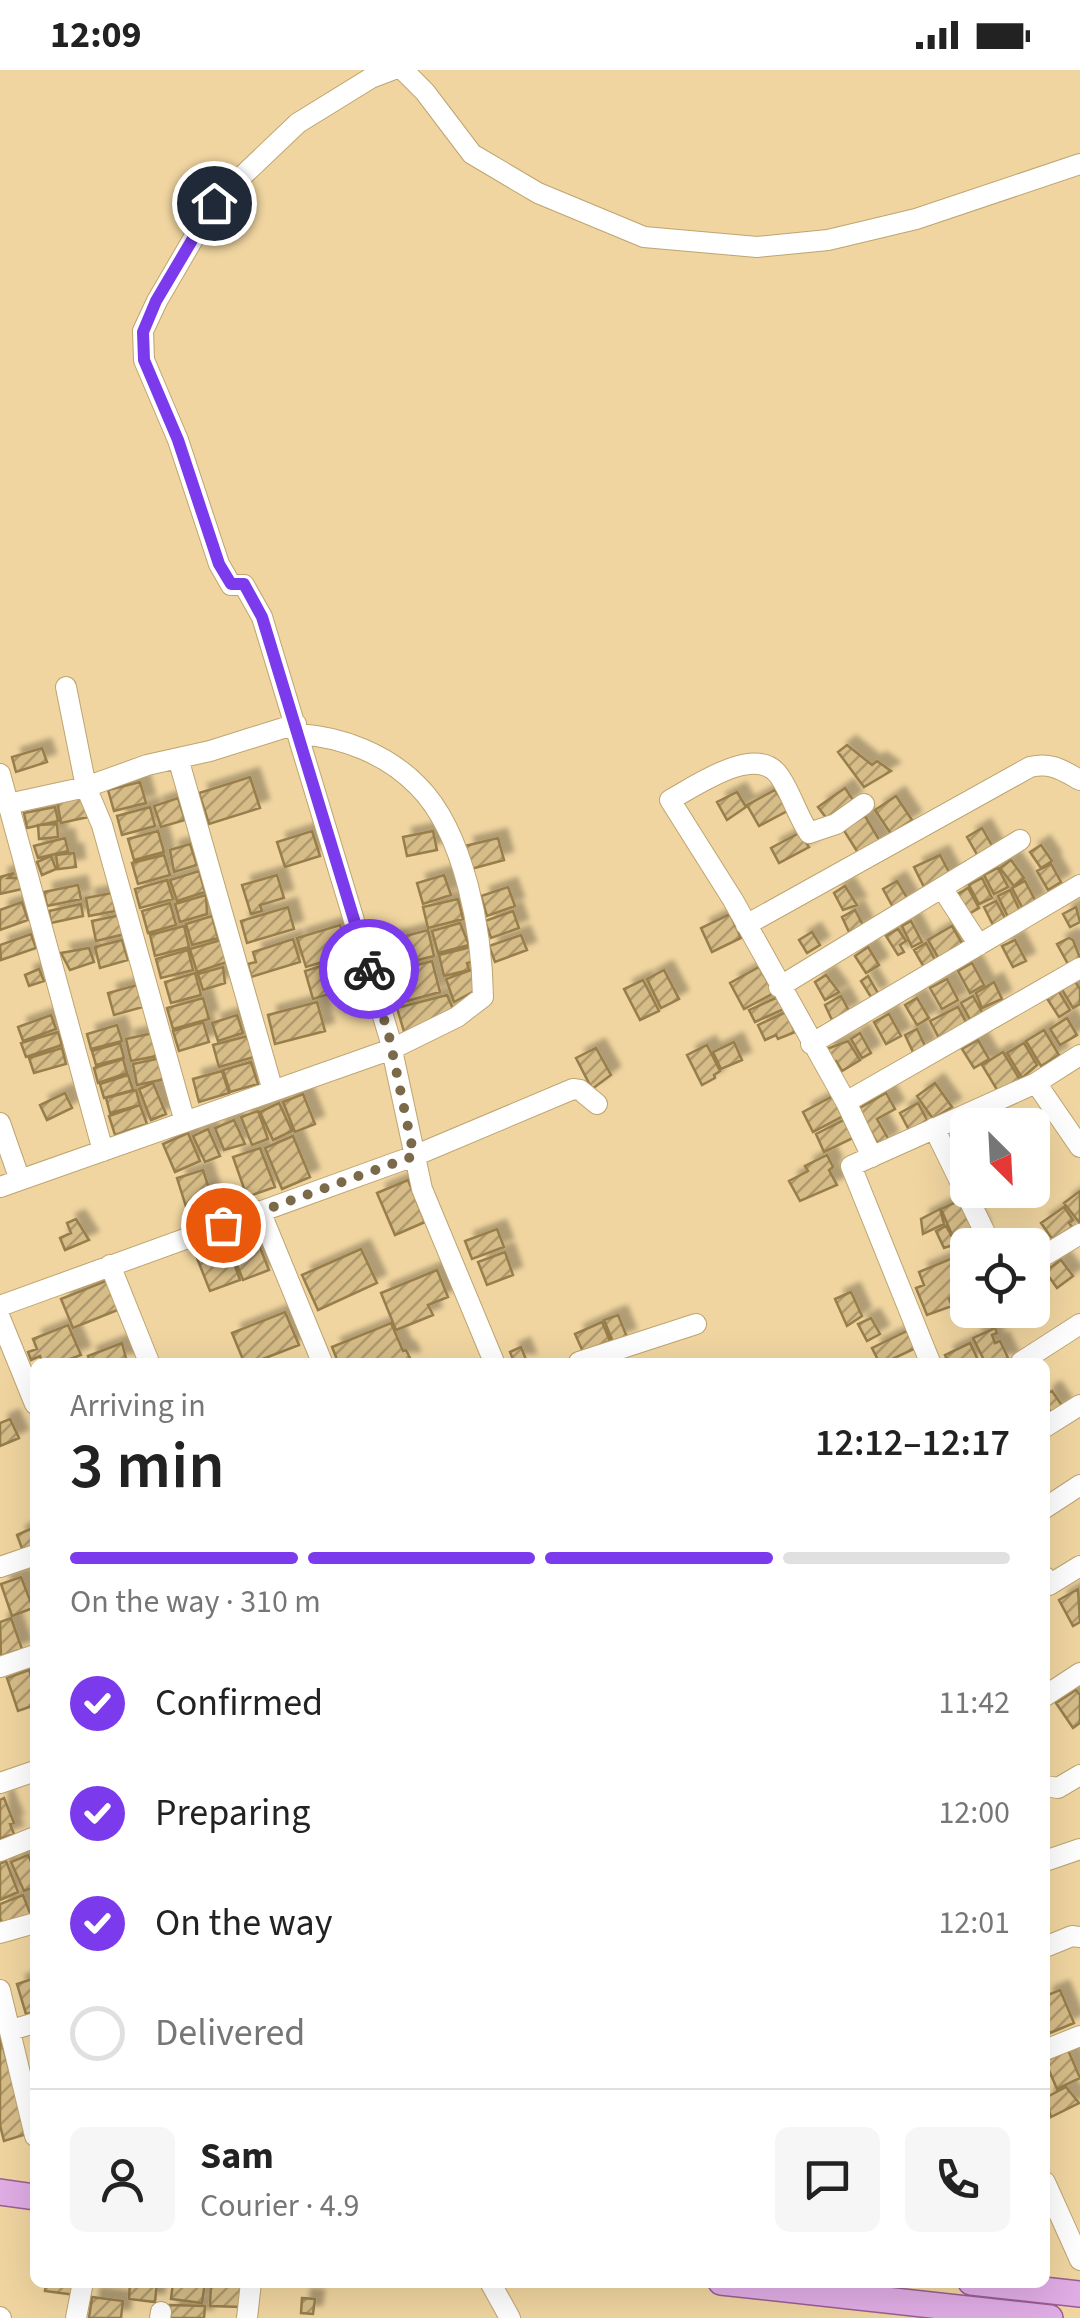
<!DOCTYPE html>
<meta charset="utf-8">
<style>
:root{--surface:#fff;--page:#f6f6f6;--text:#222;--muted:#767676;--line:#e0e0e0;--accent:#7c3aed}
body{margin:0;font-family:"Source Sans 3",sans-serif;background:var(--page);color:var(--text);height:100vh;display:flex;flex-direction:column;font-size:38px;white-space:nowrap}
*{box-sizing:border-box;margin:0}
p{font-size:32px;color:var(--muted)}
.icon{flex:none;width:55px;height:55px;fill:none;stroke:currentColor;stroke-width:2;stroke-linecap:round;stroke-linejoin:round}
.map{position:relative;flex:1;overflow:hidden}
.sheet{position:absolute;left:30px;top:1288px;width:1020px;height:930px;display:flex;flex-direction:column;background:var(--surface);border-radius:15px;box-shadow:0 10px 40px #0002}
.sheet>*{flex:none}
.needle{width:65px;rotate:156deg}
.fabs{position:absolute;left:950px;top:1038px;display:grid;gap:20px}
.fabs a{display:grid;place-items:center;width:100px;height:100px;border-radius:15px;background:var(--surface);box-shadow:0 10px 40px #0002;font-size:50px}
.pin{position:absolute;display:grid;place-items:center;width:85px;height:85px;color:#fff;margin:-42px;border:5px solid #fff;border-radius:50%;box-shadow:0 2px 10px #0007}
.courier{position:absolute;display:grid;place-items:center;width:100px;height:100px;margin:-50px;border:8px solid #7c3aed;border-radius:50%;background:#fff;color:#222;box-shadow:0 2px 12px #0007}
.summary em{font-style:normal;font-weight:600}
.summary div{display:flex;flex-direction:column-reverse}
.summary{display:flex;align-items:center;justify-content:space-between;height:170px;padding:0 40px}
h1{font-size:65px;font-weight:600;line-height:75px}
.bar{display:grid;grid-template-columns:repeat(4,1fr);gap:15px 10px;align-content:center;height:120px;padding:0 40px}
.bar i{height:12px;border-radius:8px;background:var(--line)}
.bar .current{background:var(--accent)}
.bar p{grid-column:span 4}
.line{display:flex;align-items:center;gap:25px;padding:0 40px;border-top:2px solid var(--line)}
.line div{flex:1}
.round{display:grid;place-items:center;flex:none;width:105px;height:105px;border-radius:15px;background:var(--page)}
ol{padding:0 40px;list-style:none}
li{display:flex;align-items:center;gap:30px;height:110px}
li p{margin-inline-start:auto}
li .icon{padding:10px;border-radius:50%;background:var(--accent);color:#fff;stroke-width:4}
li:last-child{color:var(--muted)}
li i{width:55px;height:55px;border:5px solid var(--line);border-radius:50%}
.status{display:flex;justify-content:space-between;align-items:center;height:70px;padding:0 50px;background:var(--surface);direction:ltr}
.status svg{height:28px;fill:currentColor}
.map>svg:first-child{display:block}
.building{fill:url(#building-hatch);stroke:#977e4c;stroke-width:2.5;filter:url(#shadow)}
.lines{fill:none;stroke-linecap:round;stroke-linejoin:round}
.minor-casing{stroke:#bea470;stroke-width:22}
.major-casing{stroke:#9a5e94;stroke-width:28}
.minor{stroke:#fff;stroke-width:20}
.major{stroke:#e0ade5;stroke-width:25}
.done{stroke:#7b6a4a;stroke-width:10;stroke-dasharray:0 18}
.route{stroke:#7c3aed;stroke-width:12}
</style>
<div class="status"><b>12:09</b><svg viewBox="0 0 49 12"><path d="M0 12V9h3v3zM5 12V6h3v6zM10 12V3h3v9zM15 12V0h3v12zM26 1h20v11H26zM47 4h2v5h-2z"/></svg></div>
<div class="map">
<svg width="1080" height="2248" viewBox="0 0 1080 2248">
<defs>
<pattern id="building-hatch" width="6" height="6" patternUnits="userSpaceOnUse" patternTransform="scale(2.5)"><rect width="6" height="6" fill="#d6bc87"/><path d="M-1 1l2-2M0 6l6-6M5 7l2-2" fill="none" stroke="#af996e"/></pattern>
<filter id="shadow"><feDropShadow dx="9" dy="-9" stdDeviation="2.5" flood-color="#0004"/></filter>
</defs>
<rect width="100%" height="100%" fill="#f0d5a0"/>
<!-- building -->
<path class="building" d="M 847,675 L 872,695 L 877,691 L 891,701 L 864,717 L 838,682 Z
M 42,678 L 47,692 L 16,702 L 12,687 Z
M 250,707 L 260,738 L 209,754 L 199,723 Z
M 140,712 L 146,733 L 114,741 L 108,720 Z
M 845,718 L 853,730 L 827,749 L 818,737 Z
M 775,720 L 789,740 L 759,756 L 747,735 Z
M 737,722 L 746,737 L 727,750 L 717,732 Z
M 84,725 L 88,747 L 61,753 L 57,731 Z
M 896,726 L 912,750 L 891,764 L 875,740 Z
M 178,728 L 185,750 L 161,757 L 154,736 Z
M 55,737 L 58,751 L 27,758 L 24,743 Z
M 150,737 L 155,756 L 122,765 L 117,746 Z
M 865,746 L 881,773 L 860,786 L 843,759 Z
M 57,754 L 58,767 L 39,769 L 38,755 Z
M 982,758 L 994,779 L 979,788 L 967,767 Z
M 158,761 L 164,782 L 134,790 L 128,769 Z
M 312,761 L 320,786 L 285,797 L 277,772 Z
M 433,761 L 437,780 L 407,786 L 403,767 Z
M 799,763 L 809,777 L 779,793 L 771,778 Z
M 65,768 L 68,781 L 38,788 L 34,776 Z
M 498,768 L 504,790 L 471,799 L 465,776 Z
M 190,774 L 197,795 L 174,802 L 170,780 Z
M 1041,775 L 1052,791 L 1041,798 L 1030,782 Z
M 74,783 L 76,797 L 58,799 L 56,785 Z
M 164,785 L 170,805 L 138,814 L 132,793 Z
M 940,785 L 951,806 L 925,819 L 914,797 Z
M 51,786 L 56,799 L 42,805 L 37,792 Z
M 1011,790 L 1024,808 L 1014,816 L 1000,798 Z
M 1051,794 L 1061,812 L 1048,820 L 1037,801 Z
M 998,798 L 1008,817 L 994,824 L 984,805 Z
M 199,801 L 205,822 L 177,831 L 170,810 Z
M 14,803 L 8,808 L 19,808 L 22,819 L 0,824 L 0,807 Z
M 277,805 L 284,828 L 260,835 L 262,841 L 251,844 L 242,815 Z
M 444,805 L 451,825 L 423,834 L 417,813 Z
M 982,808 L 992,828 L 979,834 L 969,815 Z
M 167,810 L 173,829 L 140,838 L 135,819 Z
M 897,811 L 909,831 L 894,839 L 883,819 Z
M 1025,811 L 1036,832 L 1023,839 L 1012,818 Z
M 78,815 L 81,829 L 47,836 L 44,822 Z
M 845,816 L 857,835 L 843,840 L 834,823 Z
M 508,817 L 515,836 L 487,846 L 481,826 Z
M 968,818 L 979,838 L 967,845 L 956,825 Z
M 1010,820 L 1020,841 L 1008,847 L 998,826 Z
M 112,823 L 115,841 L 89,846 L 86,828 Z
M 206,825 L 207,844 L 180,852 L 175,834 Z
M 458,829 L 463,849 L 428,858 L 423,837 Z
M 996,831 L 1006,850 L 994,857 L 984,837 Z
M 22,832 L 28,850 L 0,860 L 0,840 Z
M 170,833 L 176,855 L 148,863 L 142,841 Z
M 81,834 L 83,846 L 51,853 L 49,841 Z
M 288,837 L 294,859 L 247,873 L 241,851 Z
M 1076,837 L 1080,852 L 1070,857 L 1063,844 Z
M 855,840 L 864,857 L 850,864 L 842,847 Z
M 513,841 L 519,858 L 491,868 L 485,851 Z
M 730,844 L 741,868 L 712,882 L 701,858 Z
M 121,845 L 125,864 L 96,871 L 92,851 Z
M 212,846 L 218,868 L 192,875 L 186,854 Z
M 911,851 L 922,872 L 912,877 L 902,856 Z
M 460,853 L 469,875 L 438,883 L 432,861 Z
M 340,855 L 349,884 L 306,897 L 297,868 Z
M 184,856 L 189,877 L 155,886 L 150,865 Z
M 952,856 L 963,875 L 939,889 L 928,870 Z
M 898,859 L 906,871 L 900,875 L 904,882 L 898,885 L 886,866 Z
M 428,860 L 434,886 L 385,898 L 379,873 Z
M 812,862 L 820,875 L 807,883 L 799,870 Z
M 31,864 L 36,878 L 1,890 L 0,875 Z
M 521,865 L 527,880 L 495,892 L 489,876 Z
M 1069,868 L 1073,870 L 1080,888 L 1068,894 L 1057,874 Z
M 293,869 L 300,892 L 251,907 L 248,894 L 256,892 L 253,882 Z
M 122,870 L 128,890 L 100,898 L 95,877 Z
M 221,870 L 227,892 L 197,902 L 190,879 Z
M 1015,870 L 1026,891 L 1013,897 L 1002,876 Z
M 926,873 L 936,892 L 925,899 L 914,880 Z
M 471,877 L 474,891 L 467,893 L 469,900 L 444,906 L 439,885 Z
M 868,877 L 879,895 L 866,903 L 855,886 Z
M 89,878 L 94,892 L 70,900 L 61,883 Z
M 188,880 L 193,900 L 161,908 L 156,889 Z
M 353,886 L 357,897 L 351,899 L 355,911 L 360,909 L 362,914 L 313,929 L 305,901 Z
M 432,891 L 440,922 L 396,934 L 388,903 Z
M 972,893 L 984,915 L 970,923 L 958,901 Z
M 223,897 L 225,913 L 203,920 L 198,904 Z
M 759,897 L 774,923 L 744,939 L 730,913 Z
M 39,899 L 44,911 L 29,916 L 25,905 Z
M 474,899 L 480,918 L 454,932 L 446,909 Z
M 664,900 L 679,929 L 661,938 L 647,909 Z
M 195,903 L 201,925 L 171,933 L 165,912 Z
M 826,905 L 839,922 L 825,930 L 815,912 Z
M 868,906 L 878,923 L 871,927 L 861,911 Z
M 947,909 L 958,930 L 942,939 L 930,918 Z
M 643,910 L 659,941 L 640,950 L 624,919 Z
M 1074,910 L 1080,919 L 1080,934 L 1073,938 L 1061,918 Z
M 994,912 L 1002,929 L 982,938 L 976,923 Z
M 137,915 L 143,937 L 114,945 L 108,923 Z
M 1058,920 L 1070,940 L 1059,947 L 1046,927 Z
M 447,925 L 453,939 L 405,965 L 397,938 Z
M 841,926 L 849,941 L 832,950 L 825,935 Z
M 973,926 L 983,944 L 971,951 L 961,933 Z
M 778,927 L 784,939 L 755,952 L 749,940 Z
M 203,928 L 209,949 L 173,959 L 167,938 Z
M 917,928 L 929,948 L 917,955 L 905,935 Z
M 317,932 L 325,961 L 275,974 L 268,945 Z
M 958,937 L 968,956 L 940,970 L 930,951 Z
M 786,942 L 795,962 L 778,969 L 776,965 L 765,970 L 758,955 Z
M 889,944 L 901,966 L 886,974 L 874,952 Z
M 51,945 L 56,959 L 23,971 L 18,957 Z
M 237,945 L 243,963 L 218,971 L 212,953 Z
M 1067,948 L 1077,965 L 1060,975 L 1050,959 Z
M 203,952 L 209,972 L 179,981 L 173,961 Z
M 117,955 L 122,971 L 91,979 L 87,964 Z
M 917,959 L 926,978 L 914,984 L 905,965 Z
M 1044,960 L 1059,985 L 1041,996 L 1026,971 Z
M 58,962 L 62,975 L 26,987 L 21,973 Z
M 153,963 L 157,986 L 131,991 L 126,969 Z
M 860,963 L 871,983 L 862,988 L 851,969 Z
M 248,966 L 254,987 L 219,997 L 213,975 Z
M 978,970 L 989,989 L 974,998 L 962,979 Z
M 848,971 L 860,990 L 842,1001 L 836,991 L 832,994 L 824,980 Z
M 734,972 L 742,990 L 721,999 L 713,982 Z
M 120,973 L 124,988 L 96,995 L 92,981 Z
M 1024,973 L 1037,995 L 1022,1008 L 1007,983 Z
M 707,975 L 720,1001 L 714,1005 L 715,1008 L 702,1015 L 687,985 Z
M 62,978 L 66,994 L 34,1003 L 29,988 Z
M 596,978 L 611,1005 L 592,1019 L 576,988 Z
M 1003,982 L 1020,1010 L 999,1023 L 982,995 Z
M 161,988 L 165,1009 L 137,1015 L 133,994 Z
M 123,989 L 127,1003 L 98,1013 L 94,998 Z
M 251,992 L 258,1014 L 230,1022 L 223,1000 Z
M 222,1001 L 229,1023 L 199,1032 L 193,1009 Z
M 128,1005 L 133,1020 L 104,1028 L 100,1014 Z
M 153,1013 L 166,1044 L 151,1050 L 139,1019 Z
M 935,1013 L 952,1037 L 933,1049 L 917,1026 Z
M 136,1020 L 140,1035 L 110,1043 L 106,1028 Z
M 65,1023 L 72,1038 L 47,1050 L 40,1035 Z
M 886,1023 L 895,1039 L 877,1049 L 889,1070 L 879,1076 L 858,1039 Z
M 303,1024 L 315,1054 L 295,1062 L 283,1032 Z
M 833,1026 L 843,1046 L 813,1062 L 803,1042 Z
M 279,1033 L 292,1061 L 273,1070 L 260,1042 Z
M 918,1033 L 927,1050 L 910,1062 L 900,1043 Z
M 140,1035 L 147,1054 L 115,1065 L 109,1046 Z
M 258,1041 L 268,1069 L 252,1075 L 241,1047 Z
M 234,1050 L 245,1074 L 224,1080 L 215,1058 Z
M 844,1050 L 853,1068 L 824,1082 L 816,1064 Z
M 208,1059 L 220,1086 L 205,1092 L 193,1066 Z
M 188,1063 L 200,1091 L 175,1102 L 163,1074 Z
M 293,1066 L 310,1107 L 282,1119 L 265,1078 Z
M 260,1078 L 275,1117 L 247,1127 L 233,1087 Z
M 827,1085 L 833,1097 L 829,1100 L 837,1115 L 800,1131 L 789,1111 L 808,1101 L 805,1096 Z
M 203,1100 L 214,1134 L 188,1143 L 177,1108 Z
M 408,1110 L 425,1152 L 395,1165 L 377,1123 Z
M 1080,1121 L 1080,1151 L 1079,1152 L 1064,1133 Z
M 965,1128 L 981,1162 L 956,1174 L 941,1139 Z
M 1064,1137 L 1073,1150 L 1069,1153 L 1072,1157 L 1053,1170 L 1041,1153 Z
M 940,1139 L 944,1154 L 923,1164 L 921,1149 Z
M 76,1149 L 89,1170 L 65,1180 L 60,1168 L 71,1163 L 67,1153 Z
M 946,1156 L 956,1174 L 944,1178 L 936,1161 Z
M 497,1159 L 504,1177 L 472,1189 L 465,1171 Z
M 253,1160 L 269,1200 L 243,1210 L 227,1170 Z
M 226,1171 L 240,1210 L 210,1221 L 195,1183 Z
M 361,1179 L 377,1213 L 318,1240 L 302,1205 Z
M 505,1182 L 513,1205 L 487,1215 L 478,1192 Z
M 960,1185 L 968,1203 L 968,1229 L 961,1232 L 958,1225 L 949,1229 L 952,1236 L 927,1245 L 916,1218 L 924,1215 L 919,1202 Z
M 1061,1190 L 1073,1206 L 1057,1218 L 1045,1201 Z
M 437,1200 L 448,1227 L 428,1235 L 433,1245 L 396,1260 L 381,1223 Z
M 108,1210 L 120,1239 L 73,1258 L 61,1229 Z
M 851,1222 L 862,1246 L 847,1256 L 835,1229 Z
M 285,1242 L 299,1275 L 255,1292 L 244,1292 L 232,1263 Z
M 618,1245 L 627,1267 L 613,1272 L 604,1250 Z
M 871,1248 L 880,1264 L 867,1271 L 858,1254 Z
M 602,1252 L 610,1271 L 583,1282 L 575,1264 Z
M 391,1253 L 403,1281 L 406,1280 L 411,1290 L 338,1292 L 332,1277 Z
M 68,1255 L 81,1285 L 62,1292 L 42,1292 L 40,1286 L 31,1290 L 28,1282 L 37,1279 L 33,1269 Z
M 995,1258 L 997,1263 L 992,1265 L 995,1273 L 1000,1271 L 1010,1292 L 985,1292 L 973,1268 Z
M 907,1261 L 916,1278 L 886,1292 L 879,1292 L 872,1278 Z
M 122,1273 L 127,1292 L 90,1292 L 88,1286 Z
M 970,1273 L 979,1292 L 948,1292 L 945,1285 Z
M 521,1277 L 527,1292 L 514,1292 L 510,1282 Z
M 1052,1321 L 1063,1337 L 1052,1344 L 1045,1333 L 1045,1325 Z
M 10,1349 L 19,1368 L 0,1376 L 0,1353 Z
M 35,1457 L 35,1476 L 23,1481 L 17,1465 Z
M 21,1507 L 33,1538 L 12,1546 L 1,1514 Z
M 1078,1519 L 1080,1552 L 1073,1556 L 1059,1530 Z
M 11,1548 L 22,1579 L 1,1586 L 0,1552 Z
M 29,1600 L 35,1616 L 35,1635 L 18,1641 L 7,1608 Z
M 1076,1620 L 1080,1625 L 1080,1653 L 1073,1658 L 1056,1633 Z
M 4,1728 L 14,1753 L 10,1754 L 14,1764 L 0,1769 L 0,1730 Z
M 28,1785 L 35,1801 L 35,1817 L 24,1821 L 11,1792 Z
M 6,1791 L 18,1822 L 0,1830 L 0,1794 Z
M 23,1825 L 32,1848 L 5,1859 L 0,1848 L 0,1834 Z
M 35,1908 L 35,1942 L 26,1944 L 17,1914 Z
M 1060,1920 L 1074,1953 L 1050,1963 L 1045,1951 L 1045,1926 Z
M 0,1966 L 27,2064 L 4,2071 L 0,2055 Z
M 1068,1980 L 1080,2008 L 1057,2019 L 1045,1991 Z
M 1066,2017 L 1079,2033 L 1051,2047 L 1045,2028 Z
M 46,2212 L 77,2212 L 76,2225 L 45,2221 Z
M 130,2212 L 157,2212 L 155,2232 L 129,2229 Z
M 173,2212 L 205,2212 L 202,2233 L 171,2229 Z
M 211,2212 L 242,2212 L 241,2237 L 210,2236 Z
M 92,2227 L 123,2231 L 121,2248 L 89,2248 Z
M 302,2228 L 315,2229 L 313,2244 L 301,2243 Z
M 170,2235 L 205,2236 L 204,2248 L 170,2248 Z"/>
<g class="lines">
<defs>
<path id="minor" d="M 392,0 L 371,8 L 298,53 L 214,133 L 157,231 L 143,261 L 144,290 L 178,370 L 219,494 L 231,515 L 244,515 L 262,547 L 389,966 L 422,1119 L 494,1292
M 403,0 L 425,22 L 472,84 L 538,123 L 644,167 L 757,177 L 828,170 L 916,149 L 1080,94
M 66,617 L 86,717 L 102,755 L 185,1052
M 178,688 L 273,1021
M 0,704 L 103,1081
M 8,734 L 86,717 L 147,695 L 210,681 L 296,654
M 864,734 L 836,754 L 809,763 C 797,745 792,725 780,707 C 758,672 697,715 670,730 L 733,830 L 846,1032 L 872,1087
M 942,818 L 979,875
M 746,855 L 1030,697 C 1051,692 1062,700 1080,710
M 779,917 L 1020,770
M 811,974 L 1080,815
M 1036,1013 L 1080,1077
M 846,1032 L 1080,898
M 0,1053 L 20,1110
M 934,1058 L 991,1175
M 0,1117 L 392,979 L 457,947 L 483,927 C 482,863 465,763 418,716 C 387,684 342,667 299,664
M 260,1141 L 322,1292
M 1032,1193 L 1080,1164
M 110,1195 L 149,1292
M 0,1236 L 414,1086 L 573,1019 L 580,1020 L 597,1034
M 0,1248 L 35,1334
M 579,1292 L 696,1254
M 930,1292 L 851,1096 L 1036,1013 L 1080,985
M 1021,1292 L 1080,1254
M 1045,1357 L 1080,1335
M 1045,1438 L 1080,1415
M 0,1497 L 35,1485
M 1045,1507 L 1049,1515 L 1080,1496
M 0,1597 L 35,1585
M 1045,1626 L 1080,1603
M 0,1713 L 35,1701
M 1045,1716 L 1058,1718 L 1080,1705
M 0,1781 L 35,1767
M 1045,1791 L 1080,1779
M 0,1863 L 35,1853
M 1045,1877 L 1072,1866 L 1080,1867
M 0,1920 L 35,2066
M 11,1960 L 35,1953
M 1045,1980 L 1080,1966
M 1045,2112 L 1080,2190
M 490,2212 L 510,2248
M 0,2247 L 1,2248
M 76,2248 L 83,2212
M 160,2248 L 161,2242
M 247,2248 L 251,2212"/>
<path id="major" d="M 0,2122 L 35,2127
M 721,2212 L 1050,2248
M 971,2212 L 1080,2224"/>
</defs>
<!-- minor casing -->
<use href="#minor" class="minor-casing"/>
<!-- major casing -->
<use href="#major" class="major-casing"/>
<!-- minor -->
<use href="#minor" class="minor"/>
<!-- major -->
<use href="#major" class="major"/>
</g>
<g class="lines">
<!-- done -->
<path class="done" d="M 223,1155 L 414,1086 L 389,966 L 369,899"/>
<!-- route -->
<path class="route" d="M 214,133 L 156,231 L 143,262 L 144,290 L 178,370 L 219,494 L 231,514 L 244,514 L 262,547 L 369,899"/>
</g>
</svg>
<div class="fabs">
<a><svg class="needle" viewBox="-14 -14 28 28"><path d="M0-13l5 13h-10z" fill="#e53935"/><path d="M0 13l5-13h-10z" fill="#767676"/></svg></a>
<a><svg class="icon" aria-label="locate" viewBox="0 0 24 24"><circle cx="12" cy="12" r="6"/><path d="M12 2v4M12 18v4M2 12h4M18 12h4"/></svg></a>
</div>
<div class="pin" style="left:223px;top:1155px;background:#ea580c"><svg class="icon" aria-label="bag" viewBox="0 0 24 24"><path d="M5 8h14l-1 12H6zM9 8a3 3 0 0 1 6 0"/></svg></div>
<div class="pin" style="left:214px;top:133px;background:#1f2937"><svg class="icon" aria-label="home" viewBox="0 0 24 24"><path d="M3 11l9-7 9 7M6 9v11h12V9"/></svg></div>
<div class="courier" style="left:369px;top:899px"><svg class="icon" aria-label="bike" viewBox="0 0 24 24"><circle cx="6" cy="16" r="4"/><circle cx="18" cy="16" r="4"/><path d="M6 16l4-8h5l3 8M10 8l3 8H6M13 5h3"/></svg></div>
<section class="sheet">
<div class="summary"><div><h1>3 min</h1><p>Arriving in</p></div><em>12:12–12:17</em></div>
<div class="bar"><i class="current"></i><i class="current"></i><i class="current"></i><i></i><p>On the way · 310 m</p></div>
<ol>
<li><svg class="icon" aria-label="check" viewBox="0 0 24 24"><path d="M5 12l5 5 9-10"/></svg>Confirmed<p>11:42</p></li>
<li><svg class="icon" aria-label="check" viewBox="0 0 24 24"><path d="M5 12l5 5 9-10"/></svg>Preparing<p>12:00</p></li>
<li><svg class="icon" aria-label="check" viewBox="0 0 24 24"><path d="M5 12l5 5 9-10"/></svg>On the way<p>12:01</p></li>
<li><i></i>Delivered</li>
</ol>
<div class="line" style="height:180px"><a class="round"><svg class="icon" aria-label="person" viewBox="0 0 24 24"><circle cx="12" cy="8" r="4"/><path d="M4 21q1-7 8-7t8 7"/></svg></a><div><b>Sam</b><p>Courier · 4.9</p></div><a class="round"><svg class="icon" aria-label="chat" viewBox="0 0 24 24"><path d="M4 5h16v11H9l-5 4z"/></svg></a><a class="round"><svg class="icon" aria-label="phone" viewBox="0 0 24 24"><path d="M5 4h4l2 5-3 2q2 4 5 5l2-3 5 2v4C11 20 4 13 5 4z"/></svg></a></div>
</section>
</div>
